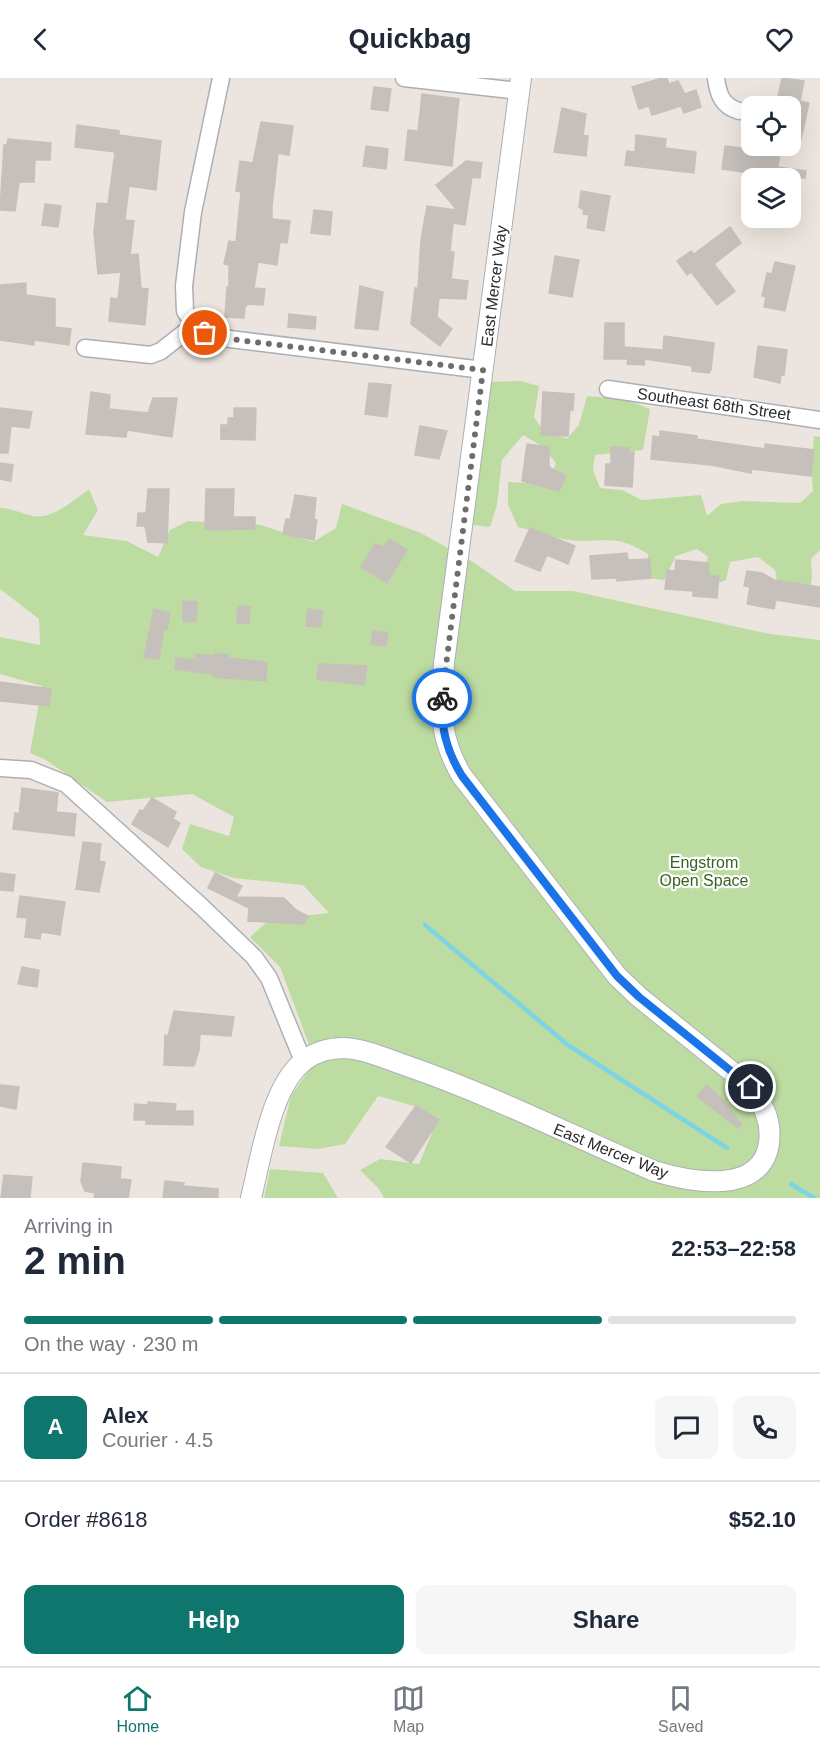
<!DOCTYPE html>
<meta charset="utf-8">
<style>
:root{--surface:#fff;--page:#f6f6f7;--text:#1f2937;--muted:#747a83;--line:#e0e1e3;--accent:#0f766e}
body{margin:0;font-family:Arial,sans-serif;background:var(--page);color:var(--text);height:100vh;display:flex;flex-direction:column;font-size:22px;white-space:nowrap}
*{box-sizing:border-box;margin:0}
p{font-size:20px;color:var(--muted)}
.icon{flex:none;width:33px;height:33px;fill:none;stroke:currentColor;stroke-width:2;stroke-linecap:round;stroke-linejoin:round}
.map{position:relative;height:1120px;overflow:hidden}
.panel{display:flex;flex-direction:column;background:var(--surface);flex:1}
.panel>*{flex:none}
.buttons{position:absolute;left:741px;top:18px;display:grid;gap:12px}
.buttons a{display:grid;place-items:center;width:60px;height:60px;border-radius:12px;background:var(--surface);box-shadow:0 6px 24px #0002;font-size:30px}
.pin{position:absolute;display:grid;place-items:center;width:51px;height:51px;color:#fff;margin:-26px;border:3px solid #fff;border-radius:50%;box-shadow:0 2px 6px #0007}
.courier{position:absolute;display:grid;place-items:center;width:60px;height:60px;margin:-30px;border:4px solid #1a73e8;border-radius:50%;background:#fff;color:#222;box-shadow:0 2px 8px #0007}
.head em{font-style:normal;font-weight:700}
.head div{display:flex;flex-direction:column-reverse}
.head{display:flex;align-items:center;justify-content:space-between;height:102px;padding:0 24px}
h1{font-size:39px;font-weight:700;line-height:45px}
.bar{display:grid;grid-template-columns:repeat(4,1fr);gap:9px 6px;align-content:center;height:72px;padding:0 24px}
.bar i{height:8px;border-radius:4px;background:var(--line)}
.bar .on{background:var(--accent)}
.bar p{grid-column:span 4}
.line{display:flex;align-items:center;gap:15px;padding:0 24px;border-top:2px solid var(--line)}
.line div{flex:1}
.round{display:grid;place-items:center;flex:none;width:63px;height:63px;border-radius:12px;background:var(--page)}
.action{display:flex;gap:12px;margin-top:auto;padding:12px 24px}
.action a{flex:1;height:69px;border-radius:12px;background:var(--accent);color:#fff;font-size:24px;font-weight:700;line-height:69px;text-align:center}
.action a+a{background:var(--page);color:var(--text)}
header{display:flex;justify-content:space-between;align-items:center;height:78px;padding:0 24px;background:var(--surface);font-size:27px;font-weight:700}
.dock{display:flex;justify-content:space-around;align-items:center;height:84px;border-top:2px solid var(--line);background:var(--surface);font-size:16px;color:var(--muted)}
.dock a{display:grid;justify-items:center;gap:3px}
.dock .on{color:var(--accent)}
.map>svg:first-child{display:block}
.green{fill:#bddca2}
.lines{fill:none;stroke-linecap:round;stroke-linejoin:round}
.stream{stroke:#7ed4e2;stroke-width:4.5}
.building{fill:#c5c0bb;stroke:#c7c0b9;stroke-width:1.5}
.minor-casing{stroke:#acafb6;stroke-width:19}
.tertiary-casing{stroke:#acafb6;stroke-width:22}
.minor{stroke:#fff;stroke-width:16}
.tertiary{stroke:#fff;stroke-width:20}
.done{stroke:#6f6d6b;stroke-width:6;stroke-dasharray:0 10.8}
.route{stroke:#1a73e8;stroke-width:8}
.labels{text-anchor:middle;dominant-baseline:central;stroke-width:4.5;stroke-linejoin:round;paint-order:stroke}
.street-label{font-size:16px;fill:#2c2c2c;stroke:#fff}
.park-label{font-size:16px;fill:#376222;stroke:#fff}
</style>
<header><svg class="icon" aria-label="back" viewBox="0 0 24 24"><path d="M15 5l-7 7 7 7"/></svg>Quickbag<svg class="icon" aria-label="heart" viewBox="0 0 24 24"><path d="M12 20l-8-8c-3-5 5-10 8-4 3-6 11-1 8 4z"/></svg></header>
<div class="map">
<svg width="820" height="1120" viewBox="0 0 820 1120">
<rect width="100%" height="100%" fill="#ece5df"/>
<!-- green -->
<path class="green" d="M 520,303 L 539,308 L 534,339 L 543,352 L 567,361 L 579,347 L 587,318 L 624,321 L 650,331 L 643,372 L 595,377 L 593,392 L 600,410 L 622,412 L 642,422 L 701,417 L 707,438 L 721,426 L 742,423 L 800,425 L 813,413 L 811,390 L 814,358 L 820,359 L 820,472 L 811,481 L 812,500 L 808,520 L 780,519 L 775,492 L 758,479 L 730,484 L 726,502 L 710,508 L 701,501 L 708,479 L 697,471 L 676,478 L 664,502 L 648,500 L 648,476 C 618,458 611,463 579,463 C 559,462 538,454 518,449 L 508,427 L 508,404 L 548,406 L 556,385 L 540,367 L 523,357 L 502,382 L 497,427 L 490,449 L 473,447 L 489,304 Z
M 89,411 L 98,432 L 83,457 L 127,463 L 158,479 L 170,452 L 188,443 L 261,447 L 313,464 L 336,450 L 342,426 L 421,455 L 473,484 L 515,513 L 573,513 L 770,556 L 820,562 L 820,1120 L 384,1120 L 379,1111 L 360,1092 L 380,1081 L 419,1086 L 434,1050 L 414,1028 L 378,1018 L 345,1066 L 318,1071 L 279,1068 L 291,1018 L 311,989 L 308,964 L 280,889 L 250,859 L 270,841 L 329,835 L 303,807 L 233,800 L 201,789 L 182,771 L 190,746 L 229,758 L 234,739 L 192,716 L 107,724 L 46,682 L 30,675 L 42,608 L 0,596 L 0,559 L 40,567 L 39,541 L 0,511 L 0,430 C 13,430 21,436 33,438 C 52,442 74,422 89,411 Z
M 270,1091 L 323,1095 L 338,1120 L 264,1120 Z"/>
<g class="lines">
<!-- stream -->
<path class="stream" d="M 425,847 L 568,967 L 727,1070
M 791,1106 L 814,1120"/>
</g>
<!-- building -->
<path class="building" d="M 662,0 L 667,0 L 669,6 L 678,3 L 685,16 L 696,12 L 701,29 L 684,35 L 681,28 L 652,37 L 649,28 L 639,31 L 632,9 Z
M 782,0 L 804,3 L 800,23 L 809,25 L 801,61 L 790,58 L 790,28 L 776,28 Z
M 374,9 L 391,11 L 388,33 L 371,31 Z
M 422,16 L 459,21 L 452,88 L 405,82 L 408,52 L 418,53 Z
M 562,30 L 586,36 L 583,57 L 588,58 L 586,78 L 554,74 Z
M 261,44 L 293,48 L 289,77 L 278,75 L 272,129 L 272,141 L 290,143 L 287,165 L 280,164 L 277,187 L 258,184 L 254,210 L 265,211 L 263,227 L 248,226 L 245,229 L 244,240 L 225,239 L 227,209 L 229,210 L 229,187 L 224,186 L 229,163 L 236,164 L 241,114 L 236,113 L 240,83 L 253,85 Z
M 77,47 L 119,53 L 119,57 L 161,63 L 156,112 L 129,108 L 125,142 L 134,143 L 130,177 L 138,176 L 141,210 L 148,211 L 145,247 L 109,243 L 111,220 L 118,221 L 121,194 L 98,196 L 94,154 L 97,125 L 108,126 L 115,74 L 75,69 Z
M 636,57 L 666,61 L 665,70 L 696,74 L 694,95 L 625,87 L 627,73 L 635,74 Z
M 8,61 L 51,65 L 50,82 L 35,82 L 34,104 L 19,104 L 15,133 L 0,132 L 4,67 L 7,67 Z
M 366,68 L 388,71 L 386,91 L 363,88 Z
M 725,68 L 750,71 L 750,68 L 781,68 L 778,89 L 806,93 L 805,100 L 750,100 L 750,95 L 722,91 Z
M 466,83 L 482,85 L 480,100 L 472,99 L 465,147 L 453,145 L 450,174 L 454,174 L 451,201 L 468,203 L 466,221 L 439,220 L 437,239 L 452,251 L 440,268 L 411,246 L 415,210 L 418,210 L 421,162 L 427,128 L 457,132 L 436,107 Z
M 581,113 L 610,118 L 604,153 L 587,150 L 589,137 L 583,136 L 584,132 L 579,129 Z
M 45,126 L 61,128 L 58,149 L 42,147 Z
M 314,132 L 332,134 L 330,157 L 311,155 Z
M 730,149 L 741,165 L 714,186 L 735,213 L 717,227 L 691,194 L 687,197 L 677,183 L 691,173 L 694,176 Z
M 555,178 L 579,182 L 572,219 L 549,215 Z
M 775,184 L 795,188 L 785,233 L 764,229 L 766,219 L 762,218 L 767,195 L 772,196 Z
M 26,205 L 26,217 L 55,221 L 55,249 L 71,251 L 69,267 L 34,262 L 34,267 L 0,262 L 0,207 Z
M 360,208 L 383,214 L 378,252 L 355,250 Z
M 289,236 L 316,239 L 315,251 L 288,249 Z
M 605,245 L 624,245 L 624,269 L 663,272 L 664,258 L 714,265 L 711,292 L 709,295 L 692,293 L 692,288 L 645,281 L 644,287 L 627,286 L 628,281 L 604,281 Z
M 758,268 L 787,272 L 784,297 L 781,296 L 780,305 L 754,299 Z
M 369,305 L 391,307 L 387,339 L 365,336 Z
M 91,314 L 110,317 L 109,331 L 148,335 L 153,320 L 177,320 L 172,359 L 127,352 L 126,359 L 86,356 Z
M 543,314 L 574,316 L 573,332 L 570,331 L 568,358 L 541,357 Z
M 0,330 L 32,334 L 29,350 L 11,348 L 8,375 L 0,375 Z
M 234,330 L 256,330 L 255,362 L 221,361 L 221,347 L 228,347 L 228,340 L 234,340 Z
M 420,348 L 447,353 L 439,381 L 415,377 Z
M 660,353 L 697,358 L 697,361 L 737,367 L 765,371 L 765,366 L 814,372 L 811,398 L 751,391 L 751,395 L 711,387 L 651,381 L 653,358 L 660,359 Z
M 527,366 L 549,369 L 549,389 L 566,398 L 559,413 L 522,403 Z
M 611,369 L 629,370 L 628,374 L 634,374 L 632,409 L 605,407 L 606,386 L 611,386 Z
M 0,385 L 13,387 L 11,403 L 0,401 Z
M 148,411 L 169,411 L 167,465 L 148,464 L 145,448 L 137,448 L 138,435 L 146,435 Z
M 206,411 L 234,411 L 233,439 L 255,439 L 255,451 L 205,452 Z
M 295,417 L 316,420 L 314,441 L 317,442 L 314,462 L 283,456 L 286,441 L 290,442 Z
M 530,450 L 575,468 L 568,486 L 547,477 L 540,493 L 515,483 Z
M 390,462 L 407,472 L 387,505 L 361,489 L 375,466 L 382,469 Z
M 627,475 L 628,482 L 650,481 L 651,500 L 617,503 L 617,500 L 592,501 L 590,478 Z
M 676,482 L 709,485 L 708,494 L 710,498 L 719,498 L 717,520 L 693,518 L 693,513 L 665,511 L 667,492 L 675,493 Z
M 747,493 L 762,495 L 774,502 L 820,509 L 820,529 L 776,522 L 774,531 L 747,526 L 750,509 L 744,508 Z
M 183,523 L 197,524 L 196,544 L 183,543 Z
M 238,528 L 250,529 L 249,545 L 237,545 Z
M 154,531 L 170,535 L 167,551 L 164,550 L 159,581 L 144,579 Z
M 308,531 L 323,533 L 321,549 L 306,548 Z
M 373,553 L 388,555 L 386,568 L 371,566 Z
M 215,575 L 229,577 L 229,580 L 237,581 L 267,584 L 266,603 L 213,599 L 213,596 L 175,591 L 176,580 L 196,582 L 196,576 L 215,578 Z
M 319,586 L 367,588 L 364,607 L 317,601 Z
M 0,604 L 51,611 L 49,628 L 0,623 Z
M 22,710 L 58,715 L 56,734 L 76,736 L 74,758 L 13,751 L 15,735 L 19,736 Z
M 152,720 L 176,734 L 173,741 L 180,745 L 168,769 L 132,746 L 140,732 L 143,733 Z
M 83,764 L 101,766 L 99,783 L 105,784 L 99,814 L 76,811 Z
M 0,795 L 15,797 L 13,813 L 0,812 Z
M 215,795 L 242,808 L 236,819 L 284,820 L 296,832 L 308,838 L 304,846 L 248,843 L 249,830 L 208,810 Z
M 20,818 L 65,824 L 60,857 L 41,854 L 40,861 L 25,859 L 27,840 L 17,839 Z
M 22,889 L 39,892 L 37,909 L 18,906 Z
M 174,933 L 234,939 L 231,958 L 200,956 L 199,972 L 194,988 L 164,987 L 165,957 L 168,958 Z
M 0,1007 L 19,1009 L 16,1031 L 0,1028 Z
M 707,1007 L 722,1021 L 742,1047 L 738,1050 L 697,1018 Z
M 148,1024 L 176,1026 L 175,1033 L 193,1033 L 193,1047 L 146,1046 L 146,1042 L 134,1042 L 135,1026 L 148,1027 Z
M 416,1028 L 439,1042 L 411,1085 L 386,1069 Z
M 83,1085 L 121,1089 L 120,1101 L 131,1102 L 128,1120 L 94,1120 L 95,1115 L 85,1113 L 81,1103 Z
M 4,1097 L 32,1099 L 30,1120 L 1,1120 Z
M 165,1103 L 184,1105 L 183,1108 L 218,1111 L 218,1120 L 163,1120 Z"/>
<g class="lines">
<defs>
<path id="minor" d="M 404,0 L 519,13
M 716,0 C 718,16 722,28 739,33
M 194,247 L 185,233 L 184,208 L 193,134 L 221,0
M 85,270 L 151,277 L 161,273 L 194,247 L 205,255 L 230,261 L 483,292
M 608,311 L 820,342
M 0,690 L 31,692 L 66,706 L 202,829 L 254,879 L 269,900 L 303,983"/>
<path id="tertiary" d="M 251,1120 C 261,1080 271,1007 305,982 C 317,973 330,970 344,970 C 366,971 389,982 410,989 C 493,1018 573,1058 654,1093 C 690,1104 762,1118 769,1065 C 772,1042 763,1027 751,1009 L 639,919 L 617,898 L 462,698 C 438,658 441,630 444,585 L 521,0"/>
</defs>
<!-- minor casing -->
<use href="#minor" class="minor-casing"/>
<!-- tertiary casing -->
<use href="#tertiary" class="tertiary-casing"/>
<!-- minor -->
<use href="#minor" class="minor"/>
<!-- tertiary -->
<use href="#tertiary" class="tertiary"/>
</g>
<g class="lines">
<!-- done -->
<path class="done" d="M 205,255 L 230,261 L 483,292 L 442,620"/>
<!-- route -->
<path class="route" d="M 442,620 C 441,650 446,672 462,698 L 617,898 L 639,919 L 751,1009"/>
</g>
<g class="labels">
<!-- street labels -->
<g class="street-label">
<text transform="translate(494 208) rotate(-83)">East Mercer Way</text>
<text transform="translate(714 326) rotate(8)">Southeast 68th Street</text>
<text transform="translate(611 1073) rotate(22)">East Mercer Way</text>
</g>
<!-- park labels -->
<g class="park-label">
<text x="704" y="784">Engstrom<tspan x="704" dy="18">Open Space</tspan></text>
</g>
</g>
</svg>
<div class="buttons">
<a><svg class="icon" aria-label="locate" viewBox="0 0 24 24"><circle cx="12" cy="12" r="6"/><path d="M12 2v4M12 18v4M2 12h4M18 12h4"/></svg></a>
<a><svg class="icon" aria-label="layers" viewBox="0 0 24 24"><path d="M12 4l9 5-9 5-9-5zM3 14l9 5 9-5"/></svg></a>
</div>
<div class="pin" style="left:205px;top:255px;background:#ea580c"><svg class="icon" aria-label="bag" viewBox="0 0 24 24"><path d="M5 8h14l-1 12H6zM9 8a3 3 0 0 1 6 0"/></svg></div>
<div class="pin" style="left:751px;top:1009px;background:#1f2937"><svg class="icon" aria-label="home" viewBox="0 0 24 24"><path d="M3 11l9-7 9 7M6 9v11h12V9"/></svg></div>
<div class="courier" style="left:442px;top:620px"><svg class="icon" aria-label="bike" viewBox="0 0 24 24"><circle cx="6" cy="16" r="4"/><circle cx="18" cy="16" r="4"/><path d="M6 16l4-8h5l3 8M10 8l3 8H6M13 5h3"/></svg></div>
</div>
<section class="panel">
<div class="head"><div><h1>2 min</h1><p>Arriving in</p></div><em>22:53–22:58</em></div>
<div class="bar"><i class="on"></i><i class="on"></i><i class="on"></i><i></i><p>On the way · 230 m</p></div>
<div class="line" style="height:108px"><b class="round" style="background:var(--accent);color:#fff">A</b><div><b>Alex</b><p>Courier · 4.5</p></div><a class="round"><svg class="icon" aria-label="chat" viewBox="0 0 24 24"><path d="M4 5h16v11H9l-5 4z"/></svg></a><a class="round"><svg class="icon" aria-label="phone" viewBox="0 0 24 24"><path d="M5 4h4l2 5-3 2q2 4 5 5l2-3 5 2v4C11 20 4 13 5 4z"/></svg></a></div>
<div class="line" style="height:78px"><div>Order #8618</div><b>$52.10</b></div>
<div class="action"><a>Help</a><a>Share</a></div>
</section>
<nav class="dock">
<a class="on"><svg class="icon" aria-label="home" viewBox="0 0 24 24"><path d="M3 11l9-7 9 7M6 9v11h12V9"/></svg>Home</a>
<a><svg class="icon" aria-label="map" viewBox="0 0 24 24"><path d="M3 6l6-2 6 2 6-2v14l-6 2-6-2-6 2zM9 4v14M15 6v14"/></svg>Map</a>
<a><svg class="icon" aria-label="saved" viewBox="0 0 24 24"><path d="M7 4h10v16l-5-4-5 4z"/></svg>Saved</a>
</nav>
